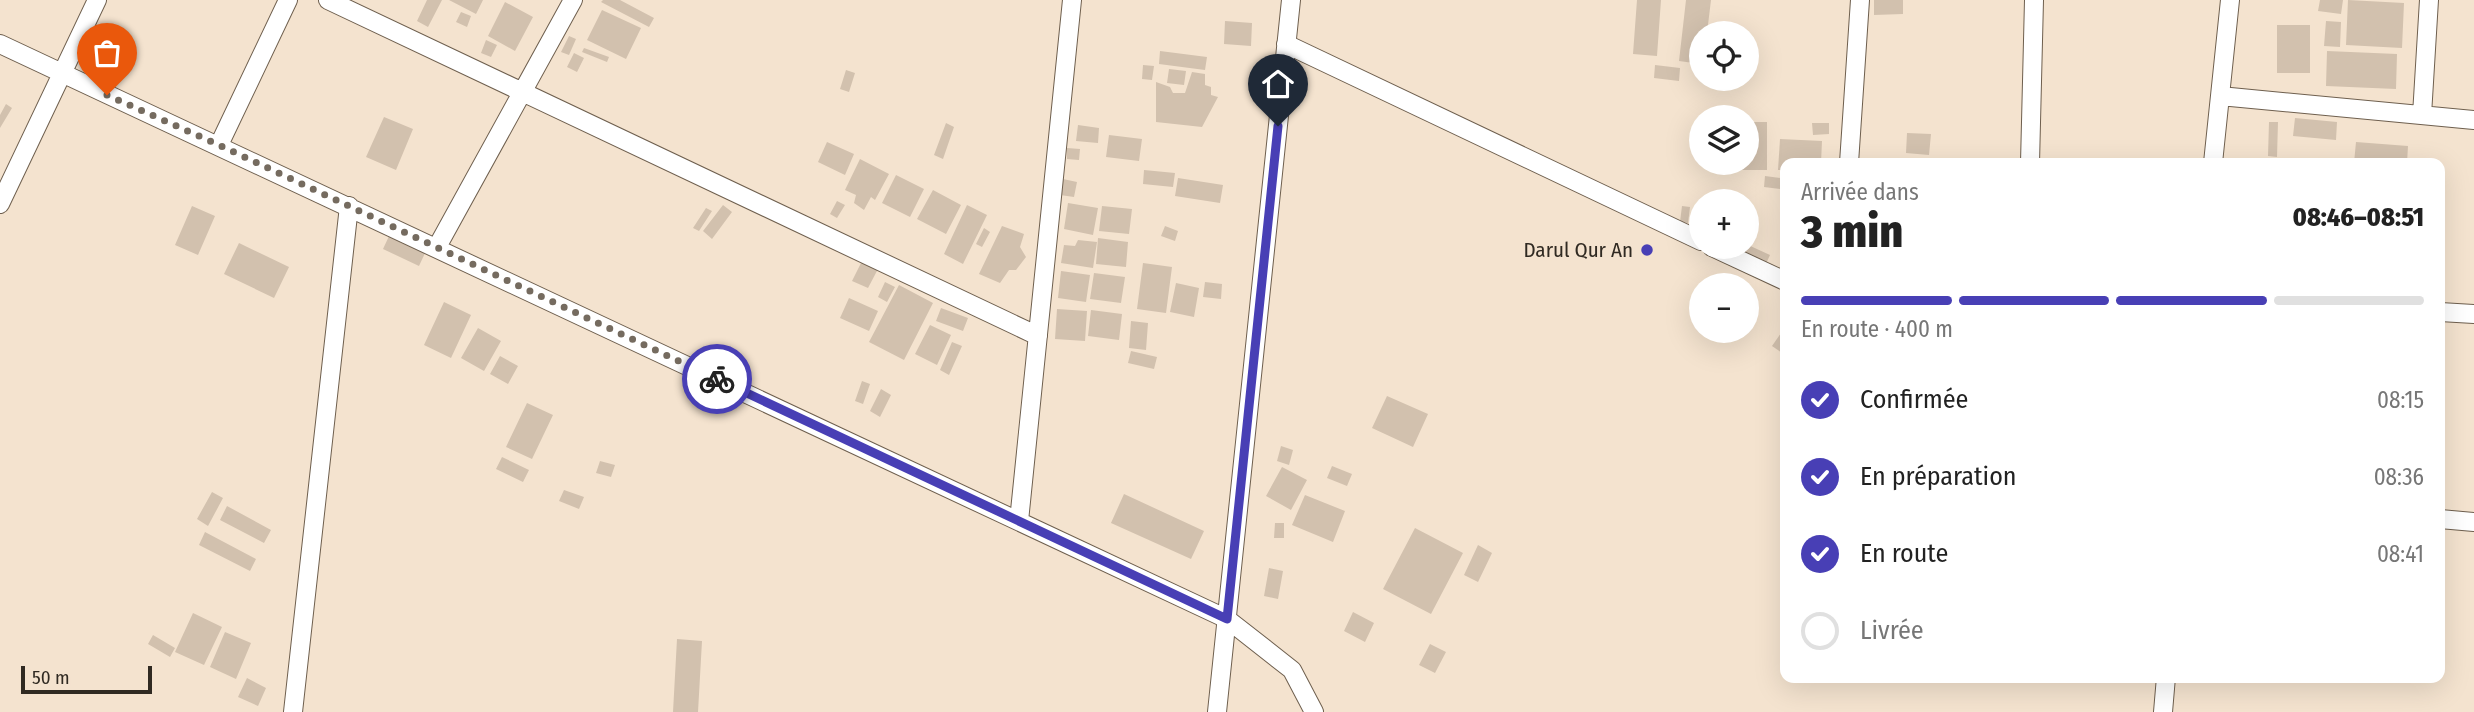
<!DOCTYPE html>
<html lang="fr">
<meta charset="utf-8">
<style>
:root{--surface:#fff;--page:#f6f6f6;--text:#222;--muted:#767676;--line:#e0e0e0;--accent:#483fb5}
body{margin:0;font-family:"Fira Sans Condensed",sans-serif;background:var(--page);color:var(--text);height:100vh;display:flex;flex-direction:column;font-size:26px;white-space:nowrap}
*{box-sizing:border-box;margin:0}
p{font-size:23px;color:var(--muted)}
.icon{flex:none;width:38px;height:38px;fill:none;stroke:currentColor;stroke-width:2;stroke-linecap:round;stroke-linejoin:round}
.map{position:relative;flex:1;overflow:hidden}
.details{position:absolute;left:1780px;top:158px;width:665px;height:525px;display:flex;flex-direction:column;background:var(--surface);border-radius:14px;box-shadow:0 7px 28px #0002}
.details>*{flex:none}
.tools{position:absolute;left:1689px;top:21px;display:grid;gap:14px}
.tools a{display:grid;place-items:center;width:70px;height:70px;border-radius:50%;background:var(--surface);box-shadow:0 7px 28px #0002;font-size:35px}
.scale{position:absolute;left:21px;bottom:18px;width:131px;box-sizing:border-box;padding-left:7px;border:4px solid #302a22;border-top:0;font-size:19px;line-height:24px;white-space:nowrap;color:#302a22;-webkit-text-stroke:5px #f4e3cf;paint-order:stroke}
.pin{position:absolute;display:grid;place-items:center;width:60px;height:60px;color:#fff;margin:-72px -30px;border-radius:50% 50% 50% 0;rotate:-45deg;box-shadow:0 0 7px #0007}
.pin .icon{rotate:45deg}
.courier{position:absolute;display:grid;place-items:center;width:70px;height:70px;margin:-35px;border:5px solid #483fb5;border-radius:50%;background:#fff;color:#222;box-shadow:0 2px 9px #0007}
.overview em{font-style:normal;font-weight:800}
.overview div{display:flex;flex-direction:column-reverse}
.overview{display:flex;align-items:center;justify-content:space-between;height:119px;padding:0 21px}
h1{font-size:46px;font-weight:800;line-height:52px}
.bar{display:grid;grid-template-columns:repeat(4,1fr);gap:10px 7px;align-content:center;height:84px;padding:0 21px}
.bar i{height:9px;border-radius:5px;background:var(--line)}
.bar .selected{background:var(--accent)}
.bar p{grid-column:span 4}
ol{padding:0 21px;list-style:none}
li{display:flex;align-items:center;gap:21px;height:77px}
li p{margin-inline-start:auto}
li .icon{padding:7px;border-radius:50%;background:var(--accent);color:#fff;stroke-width:4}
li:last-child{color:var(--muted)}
li i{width:38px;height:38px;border:4px solid var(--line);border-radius:50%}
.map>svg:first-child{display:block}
.building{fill:#d2c1ae}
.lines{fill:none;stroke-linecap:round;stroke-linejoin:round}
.minor-casing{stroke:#6e5f4e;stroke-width:20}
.minor{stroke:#fff;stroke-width:18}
.done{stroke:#756b5f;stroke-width:7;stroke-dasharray:0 12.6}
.route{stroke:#483fb5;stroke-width:9}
.poi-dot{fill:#483fb5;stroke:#f4e3cf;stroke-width:2.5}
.labels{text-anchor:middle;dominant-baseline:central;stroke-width:7;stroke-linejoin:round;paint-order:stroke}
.poi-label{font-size:21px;fill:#302a22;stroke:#f4e3cf;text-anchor:end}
</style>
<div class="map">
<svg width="2474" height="712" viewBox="0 0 2474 712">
<rect width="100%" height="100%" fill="#f4e3cf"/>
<!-- building -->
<path class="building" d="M 427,0 L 442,0 L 428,27 L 417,21 Z
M 449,0 L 483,0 L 476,14 Z
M 603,0 L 620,0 L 654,18 L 649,27 L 601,2 Z
M 1637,0 L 1661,0 L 1657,56 L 1633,54 Z
M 1686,0 L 1711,0 L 1707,33 L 1701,33 L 1701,64 L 1679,61 Z
M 1874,0 L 1903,0 L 1903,14 L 1874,15 Z
M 2320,0 L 2343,0 L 2341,14 L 2318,11 Z
M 2348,0 L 2404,3 L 2402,48 L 2346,45 Z
M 505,2 L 533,17 L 515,51 L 488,36 Z
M 602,10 L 641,28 L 626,59 L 587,40 Z
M 461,12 L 471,16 L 467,27 L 456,22 Z
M 1225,21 L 1252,23 L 1251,46 L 1224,44 Z
M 2326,21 L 2341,22 L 2340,47 L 2324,46 Z
M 2277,25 L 2310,25 L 2310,73 L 2277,73 Z
M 569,36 L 576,39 L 569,55 L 561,52 Z
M 486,40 L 497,45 L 491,57 L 481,53 Z
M 584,48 L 609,57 L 607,62 L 582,52 Z
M 1160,51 L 1207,57 L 1205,70 L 1159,64 Z
M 2327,51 L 2397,54 L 2396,89 L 2326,86 Z
M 574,53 L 584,58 L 577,72 L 567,67 Z
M 1143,65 L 1154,66 L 1152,80 L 1142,79 Z
M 1655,65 L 1680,68 L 1679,81 L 1654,78 Z
M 1169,69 L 1186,71 L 1184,85 L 1167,83 Z
M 846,70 L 855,73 L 849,92 L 840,89 Z
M 1192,72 L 1205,74 L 1205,85 L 1211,87 L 1211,95 L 1218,97 L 1202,127 L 1156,122 L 1156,82 L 1170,87 L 1173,93 L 1185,93 Z
M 6,104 L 12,108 L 0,128 L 0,115 Z
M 384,117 L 413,129 L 396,170 L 366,157 Z
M 2295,118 L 2337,122 L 2336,140 L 2293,136 Z
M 1746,122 L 1767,122 L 1767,170 L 1736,170 L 1736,163 L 1746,163 Z
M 2269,122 L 2278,122 L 2277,157 L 2268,156 Z
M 946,123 L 954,127 L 943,159 L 934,155 Z
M 1812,123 L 1829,123 L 1829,134 L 1813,135 Z
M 1078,125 L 1099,128 L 1098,143 L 1076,141 Z
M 1907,133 L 1931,134 L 1929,155 L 1906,153 Z
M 1109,135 L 1142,139 L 1139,161 L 1106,157 Z
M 1780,139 L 1822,141 L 1821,163 L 1785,163 L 1785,170 L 1778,170 Z
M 827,142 L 854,154 L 845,175 L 818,162 Z
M 2356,142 L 2408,146 L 2407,163 L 2354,163 Z
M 1067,148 L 1080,149 L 1079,160 L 1067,159 Z
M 860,159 L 889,174 L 875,200 L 871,197 L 864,210 L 854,203 L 856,195 L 845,190 Z
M 1144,170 L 1175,173 L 1173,187 L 1143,184 Z
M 896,175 L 924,189 L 910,217 L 882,203 Z
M 1765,176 L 1781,178 L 1780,189 L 1764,187 Z
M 1178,178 L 1223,185 L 1220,203 L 1175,196 Z
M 1063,179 L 1077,182 L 1074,197 L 1060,195 Z
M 933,190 L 961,205 L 946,234 L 917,219 Z
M 837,201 L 845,205 L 837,218 L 830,214 Z
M 1068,203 L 1098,208 L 1093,235 L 1064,229 Z
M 723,205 L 732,212 L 712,239 L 703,231 Z
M 967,205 L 987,215 L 963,264 L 944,254 Z
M 192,206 L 215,216 L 198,255 L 175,245 Z
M 1102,206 L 1132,209 L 1129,234 L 1099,231 Z
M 1682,206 L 1690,207 L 1688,223 L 1680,222 Z
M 706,208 L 712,211 L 699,231 L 693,228 Z
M 1002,226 L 1024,234 L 1020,247 L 1026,257 L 1016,270 L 1009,270 L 1000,283 L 979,274 Z
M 1165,226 L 1178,231 L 1175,241 L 1161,236 Z
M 984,228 L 990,232 L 982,247 L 976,244 Z
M 390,234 L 426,251 L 419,266 L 383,249 Z
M 1098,238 L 1128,242 L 1126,267 L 1096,264 Z
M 1078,240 L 1097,242 L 1093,268 L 1061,263 L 1064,245 L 1075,246 Z
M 239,243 L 289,267 L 274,298 L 224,274 Z
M 1746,244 L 1770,255 L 1765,266 L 1735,252 L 1738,247 L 1746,247 Z
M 862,261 L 878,269 L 868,288 L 852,281 Z
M 1143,263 L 1172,267 L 1166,313 L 1137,309 Z
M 1061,271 L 1090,275 L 1086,302 L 1058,298 Z
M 1094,273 L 1125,277 L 1121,303 L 1090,299 Z
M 885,282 L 895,287 L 887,302 L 878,297 Z
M 1205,282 L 1222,284 L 1221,299 L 1203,297 Z
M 1176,283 L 1199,288 L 1194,317 L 1170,312 Z
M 899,285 L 933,303 L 904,360 L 869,342 Z
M 849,298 L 878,311 L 869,331 L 840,318 Z
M 444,302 L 471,315 L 451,358 L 424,345 Z
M 941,308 L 968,318 L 963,331 L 936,321 Z
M 1057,309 L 1087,311 L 1085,341 L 1055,339 Z
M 1091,310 L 1122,314 L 1119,340 L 1088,336 Z
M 1131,321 L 1148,323 L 1146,350 L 1129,348 Z
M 930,325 L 951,335 L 937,365 L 915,354 Z
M 478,328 L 501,341 L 484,371 L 461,358 Z
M 1781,333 L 1785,336 L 1785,355 L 1772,346 Z
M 952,342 L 962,346 L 949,375 L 940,370 Z
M 1131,351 L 1157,357 L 1154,369 L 1128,363 Z
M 500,356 L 518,366 L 508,384 L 490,374 Z
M 862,381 L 870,384 L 863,404 L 855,401 Z
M 881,389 L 891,395 L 880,417 L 870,411 Z
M 1387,396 L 1428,414 L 1413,447 L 1372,428 Z
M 527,403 L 553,415 L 532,459 L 506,447 Z
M 1281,446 L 1293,450 L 1289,465 L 1277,461 Z
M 502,457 L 529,470 L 523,482 L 496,469 Z
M 600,461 L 615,465 L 611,477 L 596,473 Z
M 1332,466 L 1352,474 L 1347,486 L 1327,478 Z
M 1282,467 L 1307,480 L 1291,510 L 1266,496 Z
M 564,490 L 584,497 L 579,509 L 559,501 Z
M 212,492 L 223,498 L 208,526 L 197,519 Z
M 1124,494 L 1204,531 L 1191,559 L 1111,523 Z
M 1305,495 L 1345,511 L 1333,542 L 1292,525 Z
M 227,506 L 271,530 L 264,543 L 220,520 Z
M 1275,523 L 1284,523 L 1284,538 L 1274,538 Z
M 1415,528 L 1463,553 L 1431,614 L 1383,589 Z
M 205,532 L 256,559 L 250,571 L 199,545 Z
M 1478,545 L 1492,553 L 1478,582 L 1464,575 Z
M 1269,568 L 1283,571 L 1278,599 L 1264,596 Z
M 1353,612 L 1374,623 L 1365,642 L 1344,631 Z
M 193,613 L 222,627 L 204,665 L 175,652 Z
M 225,632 L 251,643 L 236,679 L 210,667 Z
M 153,635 L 175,648 L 170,657 L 148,644 Z
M 677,639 L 702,641 L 698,712 L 673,712 Z
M 1430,644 L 1446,652 L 1435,673 L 1419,665 Z
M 247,678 L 266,688 L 258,706 L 238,697 Z"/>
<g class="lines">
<defs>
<path id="minor" d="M 328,0 L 1038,336
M 0,44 L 1227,619 L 1292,670 L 1314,712
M 1286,44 L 1701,241
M 2220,96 L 2474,120
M 2422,115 L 2429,0
M 219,145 L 288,0
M 1849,163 L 1860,0
M 2030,163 L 2034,0
M 2213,163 L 2230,0
M 0,204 L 97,0
M 437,247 L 573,0
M 1712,247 L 1785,281
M 2440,312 L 2474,314
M 2440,519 L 2474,522
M 1019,521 L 1072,0
M 293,712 L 349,206
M 1217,712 L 1291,0
M 2163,712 L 2166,677"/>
</defs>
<!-- minor casing -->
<use href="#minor" class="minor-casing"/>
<!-- minor -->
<use href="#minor" class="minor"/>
</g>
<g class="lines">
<!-- done -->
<path class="done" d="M 107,95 L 219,145 L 717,379"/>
<!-- route -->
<path class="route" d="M 717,379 L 1227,619 L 1278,126"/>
</g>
<!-- markers -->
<circle class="poi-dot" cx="1647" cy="250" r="7"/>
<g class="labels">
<!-- poi labels -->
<g class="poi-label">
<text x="1633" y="250">Darul Qur An</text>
</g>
</g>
</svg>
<div class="tools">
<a><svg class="icon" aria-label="locate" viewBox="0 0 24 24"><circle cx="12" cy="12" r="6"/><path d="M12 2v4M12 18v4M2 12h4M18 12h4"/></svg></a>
<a><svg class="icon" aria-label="layers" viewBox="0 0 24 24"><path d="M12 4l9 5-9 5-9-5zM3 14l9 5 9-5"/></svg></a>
<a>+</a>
<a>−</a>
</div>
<div class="scale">50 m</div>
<div class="pin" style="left:107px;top:95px;background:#ea580c"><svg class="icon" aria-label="bag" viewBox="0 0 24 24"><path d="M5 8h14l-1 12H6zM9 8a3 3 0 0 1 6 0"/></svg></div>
<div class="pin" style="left:1278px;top:126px;background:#1f2937"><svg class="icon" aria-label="home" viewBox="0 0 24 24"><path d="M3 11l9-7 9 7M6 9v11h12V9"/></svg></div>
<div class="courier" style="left:717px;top:379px"><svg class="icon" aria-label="bike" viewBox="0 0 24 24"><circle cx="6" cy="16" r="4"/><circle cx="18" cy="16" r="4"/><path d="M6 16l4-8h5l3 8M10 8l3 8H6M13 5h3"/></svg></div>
<section class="details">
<div class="overview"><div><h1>3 min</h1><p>Arrivée dans</p></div><em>08:46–08:51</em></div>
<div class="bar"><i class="selected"></i><i class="selected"></i><i class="selected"></i><i></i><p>En route · 400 m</p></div>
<ol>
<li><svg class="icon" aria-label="check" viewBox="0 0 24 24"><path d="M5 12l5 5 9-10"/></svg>Confirmée<p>08:15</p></li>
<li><svg class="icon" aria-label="check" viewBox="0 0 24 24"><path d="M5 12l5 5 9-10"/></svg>En préparation<p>08:36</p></li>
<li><svg class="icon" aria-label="check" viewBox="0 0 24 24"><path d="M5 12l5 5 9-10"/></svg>En route<p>08:41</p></li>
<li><i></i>Livrée</li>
</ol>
</section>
</div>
